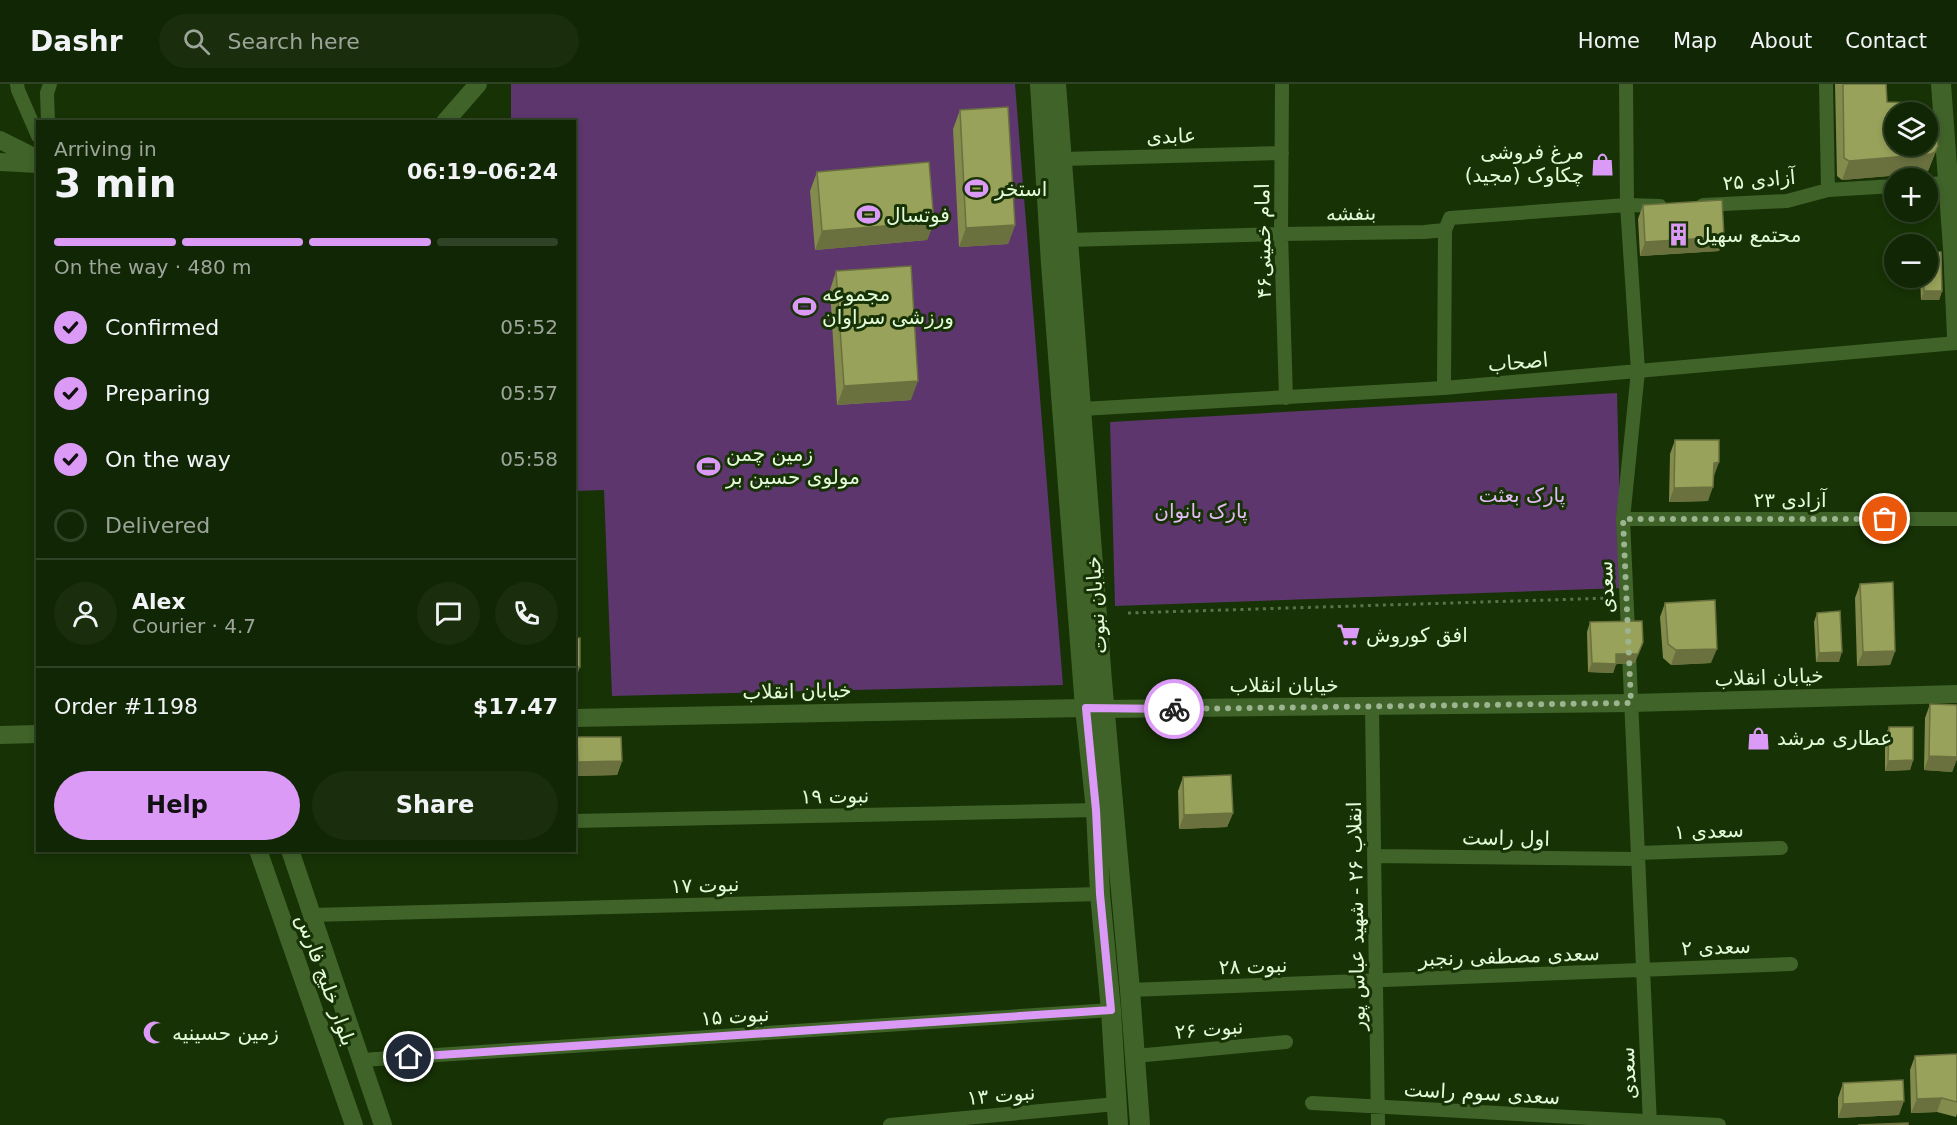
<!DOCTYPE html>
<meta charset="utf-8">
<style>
:root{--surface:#112604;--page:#1a2e0e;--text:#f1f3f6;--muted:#9ca59a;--line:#304326;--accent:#da9af6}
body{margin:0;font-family:"DejaVu Sans",Vazirmatn,sans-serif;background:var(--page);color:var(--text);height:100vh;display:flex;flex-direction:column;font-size:22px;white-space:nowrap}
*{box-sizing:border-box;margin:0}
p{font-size:20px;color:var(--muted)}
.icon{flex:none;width:33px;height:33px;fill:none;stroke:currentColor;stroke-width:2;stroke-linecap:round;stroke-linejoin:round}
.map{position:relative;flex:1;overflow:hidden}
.details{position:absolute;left:36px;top:36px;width:540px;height:732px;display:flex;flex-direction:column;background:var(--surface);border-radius:0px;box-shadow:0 3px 9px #0003,0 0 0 2px var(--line)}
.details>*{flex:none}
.tools{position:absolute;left:1884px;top:18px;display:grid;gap:12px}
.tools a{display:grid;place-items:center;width:54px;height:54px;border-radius:50%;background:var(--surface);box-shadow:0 3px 9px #0003,0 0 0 2px var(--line);font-size:30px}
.pin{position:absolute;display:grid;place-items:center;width:51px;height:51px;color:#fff;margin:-26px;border:3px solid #fff;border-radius:50%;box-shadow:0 2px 6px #0007}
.courier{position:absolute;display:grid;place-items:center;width:60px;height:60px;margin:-30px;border:4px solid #da9af6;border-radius:50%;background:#fff;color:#222;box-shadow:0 2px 8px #0007}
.head em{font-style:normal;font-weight:600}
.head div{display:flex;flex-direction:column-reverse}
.head{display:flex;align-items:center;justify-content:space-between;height:102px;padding:0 18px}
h1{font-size:39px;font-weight:600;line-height:45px}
.bar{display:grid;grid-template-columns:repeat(4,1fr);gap:9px 6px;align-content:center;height:72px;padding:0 18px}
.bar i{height:8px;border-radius:4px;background:var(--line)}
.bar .active{background:var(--accent)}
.bar p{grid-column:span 4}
.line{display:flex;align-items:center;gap:15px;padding:0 18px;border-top:2px solid var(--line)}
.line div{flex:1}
.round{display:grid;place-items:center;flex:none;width:63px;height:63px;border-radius:32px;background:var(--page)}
ol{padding:0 18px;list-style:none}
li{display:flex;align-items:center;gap:18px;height:66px}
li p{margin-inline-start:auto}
li .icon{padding:6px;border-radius:50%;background:var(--accent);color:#111;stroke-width:4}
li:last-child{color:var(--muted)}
li i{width:33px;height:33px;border:3px solid var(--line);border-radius:50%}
.primary-button{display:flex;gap:12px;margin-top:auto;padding:12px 18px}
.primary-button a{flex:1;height:69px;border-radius:36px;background:var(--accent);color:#111;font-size:24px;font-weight:600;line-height:69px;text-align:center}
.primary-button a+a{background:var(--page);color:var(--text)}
header{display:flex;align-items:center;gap:36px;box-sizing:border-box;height:84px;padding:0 30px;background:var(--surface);border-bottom:2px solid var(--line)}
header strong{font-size:28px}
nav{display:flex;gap:33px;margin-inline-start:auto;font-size:21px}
.search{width:420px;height:54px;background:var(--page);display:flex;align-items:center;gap:15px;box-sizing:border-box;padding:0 21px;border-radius:33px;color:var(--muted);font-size:22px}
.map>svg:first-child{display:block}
.green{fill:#5c366c}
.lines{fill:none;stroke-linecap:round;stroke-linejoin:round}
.path{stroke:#5a734b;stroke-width:3;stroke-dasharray:3 4.5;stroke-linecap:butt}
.minor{stroke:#3f6329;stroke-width:14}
.tertiary{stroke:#3f6329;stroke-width:18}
.secondary{stroke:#3f6329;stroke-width:20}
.wall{fill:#838b4d}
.shaded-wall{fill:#6a713f}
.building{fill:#98a25a;stroke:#6a713f;stroke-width:1.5}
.done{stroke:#9cb48f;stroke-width:6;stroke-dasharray:0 10.8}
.route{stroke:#da9af6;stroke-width:8}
.labels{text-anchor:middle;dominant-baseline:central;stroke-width:6;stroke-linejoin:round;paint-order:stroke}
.street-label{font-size:20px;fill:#e4fada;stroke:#173205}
.poi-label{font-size:20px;fill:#e4fada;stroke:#173205;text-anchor:start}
.park-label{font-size:20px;fill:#e2baf4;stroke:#173205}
</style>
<header>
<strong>Dashr</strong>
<div class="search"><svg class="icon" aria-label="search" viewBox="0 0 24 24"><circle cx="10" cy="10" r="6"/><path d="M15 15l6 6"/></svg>Search here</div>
<nav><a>Home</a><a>Map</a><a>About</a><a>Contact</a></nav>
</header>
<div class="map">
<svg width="1957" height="1041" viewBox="0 0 1957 1041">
<rect width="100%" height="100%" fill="#173205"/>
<!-- green -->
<path class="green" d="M 511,0 L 1015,0 L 1063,601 L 612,612 L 604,406 L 575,407 L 574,38 L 511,38 Z
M 1617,309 L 1622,504 L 1115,522 L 1110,338 Z"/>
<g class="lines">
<!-- path -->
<path class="path" d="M 1128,529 L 1612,514"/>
<!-- minor -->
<path class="minor" d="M 17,0 L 18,6 L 38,52
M 1282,0 L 1281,150 L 1286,314
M 1626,0 L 1627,121 L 1638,287 L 1623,435 L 1650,1041
M 1826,0 L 1828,106
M 48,38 L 47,9 L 50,0
M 1062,75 L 1282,69
M 1928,100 L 1948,99
M 1703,121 L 1787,117 L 1828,106 L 1894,102
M 1068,156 L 1281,150 L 1424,148 L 1445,146 L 1450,134 L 1627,121 L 1660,122
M 1444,304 L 1445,146
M 1082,325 L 1444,304 L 1957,259
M 1623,435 L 1957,435
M 1372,623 L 1378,1041
M 574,737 L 1096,726
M 1638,769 L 1781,764
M 1374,772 L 1638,775
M 312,831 L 1100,810
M 1130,906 L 1791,880
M 1135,972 L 1286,958
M 362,976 L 1111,926
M 1312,1019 L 1719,1041
M 890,1041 L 1116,1020"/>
<!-- tertiary -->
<path class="tertiary" d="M 445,38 L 478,0
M 0,56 L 38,75
M 0,78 L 38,80
M 574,634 L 1085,624 L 1105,625 L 1631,619 L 1957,610
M 0,651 L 38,650
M 258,766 L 354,1041
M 290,766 L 383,1041"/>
<!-- secondary -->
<path class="secondary" d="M 1040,0 L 1051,180 L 1085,624 L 1096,726 L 1100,810 L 1111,926 L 1118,1041
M 1056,0 L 1102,597 L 1130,906 L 1140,1041
M 1941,0 L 1953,164 L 1957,253"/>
</g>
<!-- wall -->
<path class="wall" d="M 1835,0 L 1886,0 L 1887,18 L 1919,28 L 1938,62 L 1928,87 L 1924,89 L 1842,96 L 1837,92 Z
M 960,26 L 1015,141 L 1008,160 L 959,163 L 953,45 Z
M 817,88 L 934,138 L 927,156 L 815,166 L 810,107 Z
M 1643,121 L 1724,153 L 1719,167 L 1640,172 L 1638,135 Z
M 836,187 L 911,316 L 837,321 L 830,206 Z
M 1920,194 L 1928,194 L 1942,207 L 1939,216 L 1921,216 Z
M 1675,356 L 1719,378 L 1713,392 L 1708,417 L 1669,418 L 1670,370 Z
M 1860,500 L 1895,567 L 1890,581 L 1857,582 L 1855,514 Z
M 1665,519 L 1711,579 L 1671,581 L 1663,574 L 1660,533 Z
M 1817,529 L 1839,578 L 1816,578 L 1814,538 Z
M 1590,538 L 1635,579 L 1616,580 L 1613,589 L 1588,588 L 1587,548 Z
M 1930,620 L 1957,621 L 1957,675 L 1952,688 L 1924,686 L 1925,634 Z
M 1889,643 L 1913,676 L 1910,686 L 1885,687 L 1885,652 Z
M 577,653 L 622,677 L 617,691 L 574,692 L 574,660 Z
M 1183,693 L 1233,729 L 1227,743 L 1179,745 L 1178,707 Z
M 1957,970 L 1957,1030 L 1956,1033 L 1937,1028 L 1911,1029 L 1910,986 L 1915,972 Z
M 1843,999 L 1899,1031 L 1838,1034 L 1838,1014 Z"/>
<!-- shaded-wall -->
<path class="shaded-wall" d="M 1938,62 L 1928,87 L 1924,89 L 1842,96 L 1849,77 Z
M 934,138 L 927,156 L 815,166 L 822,147 Z
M 1015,141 L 1008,160 L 959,163 L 966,144 Z
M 1724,153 L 1719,167 L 1640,172 L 1645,158 Z
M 1924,207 L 1942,207 L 1939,216 L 1921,216 Z
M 918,297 L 911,316 L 837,321 L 844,302 Z
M 1719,378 L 1714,392 L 1709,393 L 1714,379 Z
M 1713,403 L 1708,417 L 1669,418 L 1674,404 Z
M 1643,558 L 1635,579 L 1616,580 L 1613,589 L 1588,588 L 1592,579 L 1616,570 Z
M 1717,565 L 1711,579 L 1671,581 L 1676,566 Z
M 1895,567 L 1890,581 L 1857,582 L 1863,568 Z
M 1842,568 L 1839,578 L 1816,578 L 1819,569 Z
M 574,583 L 580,583 L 575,597 L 574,597 Z
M 1929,672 L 1957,673 L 1957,675 L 1952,688 L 1924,686 Z
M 1913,676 L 1910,686 L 1885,687 L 1888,677 Z
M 622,677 L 617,691 L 574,692 L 574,688 L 578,678 Z
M 1233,729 L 1227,743 L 1179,745 L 1184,731 Z
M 1942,1014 L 1937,1028 L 1911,1029 L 1917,1015 Z
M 1904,1017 L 1899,1031 L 1838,1034 L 1843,1020 Z"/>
<!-- building -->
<path class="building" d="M 1843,0 L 1886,0 L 1887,18 L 1917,19 L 1919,28 L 1894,28 L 1894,62 L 1928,62 L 1928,29 L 1935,29 L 1938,62 L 1935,68 L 1931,70 L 1849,77 L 1844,74 Z
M 1008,23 L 1015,141 L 966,144 L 960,26 Z
M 929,78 L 934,138 L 822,147 L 817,88 Z
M 1722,116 L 1724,153 L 1645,158 L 1643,121 Z
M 1928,168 L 1941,168 L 1942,207 L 1924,207 L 1924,194 L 1928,194 Z
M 911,182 L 918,297 L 844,302 L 836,187 Z
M 1675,356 L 1719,356 L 1719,378 L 1714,379 L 1713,403 L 1674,404 Z
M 1893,498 L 1895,567 L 1863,568 L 1860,500 Z
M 1715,516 L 1717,565 L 1676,566 L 1668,560 L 1665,519 Z
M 1840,527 L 1842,568 L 1819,569 L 1817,529 Z
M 1642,537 L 1643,558 L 1638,570 L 1616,570 L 1616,580 L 1592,579 L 1590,538 Z
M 574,554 L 580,554 L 580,583 L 574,583 Z
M 1930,620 L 1957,621 L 1957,673 L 1929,672 Z
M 1889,643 L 1913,643 L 1913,676 L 1888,677 Z
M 577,653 L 621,653 L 622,677 L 578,678 Z
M 1231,691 L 1233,729 L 1184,731 L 1183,693 Z
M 1957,970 L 1957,1018 L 1942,1014 L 1917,1015 L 1915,972 Z
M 1903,996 L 1904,1017 L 1843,1020 L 1843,999 Z
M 1908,1039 L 1908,1041 L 1858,1041 Z"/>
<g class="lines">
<!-- done -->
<path class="done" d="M 1174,625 L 1631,619 L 1623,435 L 1885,435"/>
<!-- route -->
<path class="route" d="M 409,973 L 1111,926 L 1100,810 L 1096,726 L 1086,624 L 1174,625"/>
</g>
<!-- icons -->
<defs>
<symbol id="shop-bare" viewBox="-9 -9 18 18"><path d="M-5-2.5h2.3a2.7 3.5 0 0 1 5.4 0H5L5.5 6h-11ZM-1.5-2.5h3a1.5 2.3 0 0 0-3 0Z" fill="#da9af6" stroke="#173205" stroke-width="2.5" paint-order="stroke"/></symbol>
<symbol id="stadium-bare" viewBox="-9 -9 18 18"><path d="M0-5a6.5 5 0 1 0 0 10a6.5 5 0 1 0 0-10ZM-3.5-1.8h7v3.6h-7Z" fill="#da9af6" stroke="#173205" stroke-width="2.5" paint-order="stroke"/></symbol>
<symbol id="building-bare" viewBox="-9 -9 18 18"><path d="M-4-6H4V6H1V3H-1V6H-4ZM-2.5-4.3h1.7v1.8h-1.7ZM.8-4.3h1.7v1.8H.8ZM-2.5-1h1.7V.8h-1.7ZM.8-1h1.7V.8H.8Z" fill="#da9af6" stroke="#173205" stroke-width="2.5" paint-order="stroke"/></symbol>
<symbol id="supermarket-bare" viewBox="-9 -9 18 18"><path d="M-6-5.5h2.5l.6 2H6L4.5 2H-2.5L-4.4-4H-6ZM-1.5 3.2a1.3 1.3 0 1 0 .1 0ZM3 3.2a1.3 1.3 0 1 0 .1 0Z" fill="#da9af6" stroke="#173205" stroke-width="2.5" paint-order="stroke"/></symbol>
<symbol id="mosque-bare" viewBox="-9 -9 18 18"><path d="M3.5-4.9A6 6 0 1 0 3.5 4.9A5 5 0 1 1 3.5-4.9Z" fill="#da9af6" stroke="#173205" stroke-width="2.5" paint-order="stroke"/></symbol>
</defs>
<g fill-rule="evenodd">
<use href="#shop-bare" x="1586" y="64" width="33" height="33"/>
<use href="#stadium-bare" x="960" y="88" width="33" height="33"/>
<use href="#stadium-bare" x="852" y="114" width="33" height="33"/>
<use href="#building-bare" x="1662" y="134" width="33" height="33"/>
<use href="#stadium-bare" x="788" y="206" width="33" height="33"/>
<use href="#stadium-bare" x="692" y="366" width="33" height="33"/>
<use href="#supermarket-bare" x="1332" y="534" width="33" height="33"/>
<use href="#shop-bare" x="1742" y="638" width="33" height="33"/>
<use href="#mosque-bare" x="138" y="932" width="33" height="33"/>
</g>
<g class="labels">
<!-- street labels -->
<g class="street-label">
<text transform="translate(1171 52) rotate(-2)">عابدی</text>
<text transform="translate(1759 96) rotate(-5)">آزادی ۲۵</text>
<text transform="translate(1351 129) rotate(-1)">بنفشه</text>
<text transform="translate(1263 157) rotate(-91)">امام خمینی۴۶</text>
<text transform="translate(1518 278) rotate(-5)">اصحاب</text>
<text x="1790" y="416">آزادی ۲۳</text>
<text transform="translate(1606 503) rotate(-93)">سعدی</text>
<text transform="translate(1096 521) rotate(-94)">خیابان نبوت</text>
<text transform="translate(1769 593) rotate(-2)">خیابان انقلاب</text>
<text x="1284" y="601">خیابان انقلاب</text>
<text transform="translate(797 607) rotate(-1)">خیابان انقلاب</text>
<text transform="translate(835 712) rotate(-1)">نبوت ۱۹</text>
<text transform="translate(1709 747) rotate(-2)">سعدی ۱</text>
<text transform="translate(1506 754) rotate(1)">اول راست</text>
<text transform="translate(705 801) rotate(-2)">نبوت ۱۷</text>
<text transform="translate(1356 832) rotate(-91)">انقلاب ۲۶ - شهید عباس پور</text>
<text transform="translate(1716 863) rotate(-2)">سعدی ۲</text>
<text transform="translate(1509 872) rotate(-2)">سعدی مصطفی رنجبر</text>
<text transform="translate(1253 882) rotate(-2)">نبوت ۲۸</text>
<text transform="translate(326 896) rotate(70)">بلوار خلیج فارس</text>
<text transform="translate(735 932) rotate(-4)">نبوت ۱۵</text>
<text transform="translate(1209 945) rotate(-5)">نبوت ۲۶</text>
<text transform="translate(1628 989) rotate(-93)">سعدی</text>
<text transform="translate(1482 1009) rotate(3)">سعدی سوم راست</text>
<text transform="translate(1001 1011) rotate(-5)">نبوت ۱۳</text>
</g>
<!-- poi labels -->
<g class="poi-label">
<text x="1584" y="68" text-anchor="end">مرغ فروشی<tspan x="1584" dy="23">چکاوک (مجید)</tspan></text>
<text x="995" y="105">استخر</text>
<text x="886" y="131">فوتسال</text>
<text x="1696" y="151">محتمع سهیل</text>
<text x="822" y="210">مجموعه<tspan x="822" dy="23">ورزشی سراوان</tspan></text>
<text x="726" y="370">زمین چمن<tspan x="726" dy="23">مولوی حسین بر</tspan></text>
<text x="1366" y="551">افق کوروش</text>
<text x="1777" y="654">عطاری مرشد</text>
<text x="172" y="949">زمین حسینیه</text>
</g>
<!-- park labels -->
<g class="park-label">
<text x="1522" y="411">پارک بعثت</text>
<text x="1201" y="427">پارک بانوان</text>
</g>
</g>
</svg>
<div class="tools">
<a><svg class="icon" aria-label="layers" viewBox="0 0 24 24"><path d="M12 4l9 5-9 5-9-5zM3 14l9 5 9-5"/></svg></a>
<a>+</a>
<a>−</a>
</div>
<div class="pin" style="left:1885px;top:435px;background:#ea580c"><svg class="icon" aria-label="bag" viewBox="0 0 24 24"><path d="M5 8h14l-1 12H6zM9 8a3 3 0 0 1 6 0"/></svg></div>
<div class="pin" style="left:409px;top:973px;background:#1f2937"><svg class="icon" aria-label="home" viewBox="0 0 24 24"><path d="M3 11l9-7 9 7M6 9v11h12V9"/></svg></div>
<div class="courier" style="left:1174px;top:625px"><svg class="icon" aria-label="bike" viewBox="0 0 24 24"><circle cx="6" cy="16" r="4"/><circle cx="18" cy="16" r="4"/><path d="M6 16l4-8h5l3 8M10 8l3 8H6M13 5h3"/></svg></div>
<section class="details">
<div class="head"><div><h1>3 min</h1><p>Arriving in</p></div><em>06:19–06:24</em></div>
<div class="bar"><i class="active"></i><i class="active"></i><i class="active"></i><i></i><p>On the way · 480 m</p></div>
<ol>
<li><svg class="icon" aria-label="check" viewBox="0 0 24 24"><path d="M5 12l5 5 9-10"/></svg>Confirmed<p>05:52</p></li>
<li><svg class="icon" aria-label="check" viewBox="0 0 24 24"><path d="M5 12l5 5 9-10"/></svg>Preparing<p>05:57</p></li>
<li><svg class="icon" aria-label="check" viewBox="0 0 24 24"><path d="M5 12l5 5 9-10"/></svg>On the way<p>05:58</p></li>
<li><i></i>Delivered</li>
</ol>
<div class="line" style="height:108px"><a class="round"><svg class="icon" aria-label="person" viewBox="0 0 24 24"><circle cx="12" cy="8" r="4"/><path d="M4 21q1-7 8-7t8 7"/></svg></a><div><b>Alex</b><p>Courier · 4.7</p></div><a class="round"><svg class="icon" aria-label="chat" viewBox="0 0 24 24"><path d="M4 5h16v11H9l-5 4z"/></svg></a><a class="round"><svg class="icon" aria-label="phone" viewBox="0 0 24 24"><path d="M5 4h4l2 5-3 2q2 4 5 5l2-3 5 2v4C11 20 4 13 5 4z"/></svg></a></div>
<div class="line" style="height:78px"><div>Order #1198</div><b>$17.47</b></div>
<div class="primary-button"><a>Help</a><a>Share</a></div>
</section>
</div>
